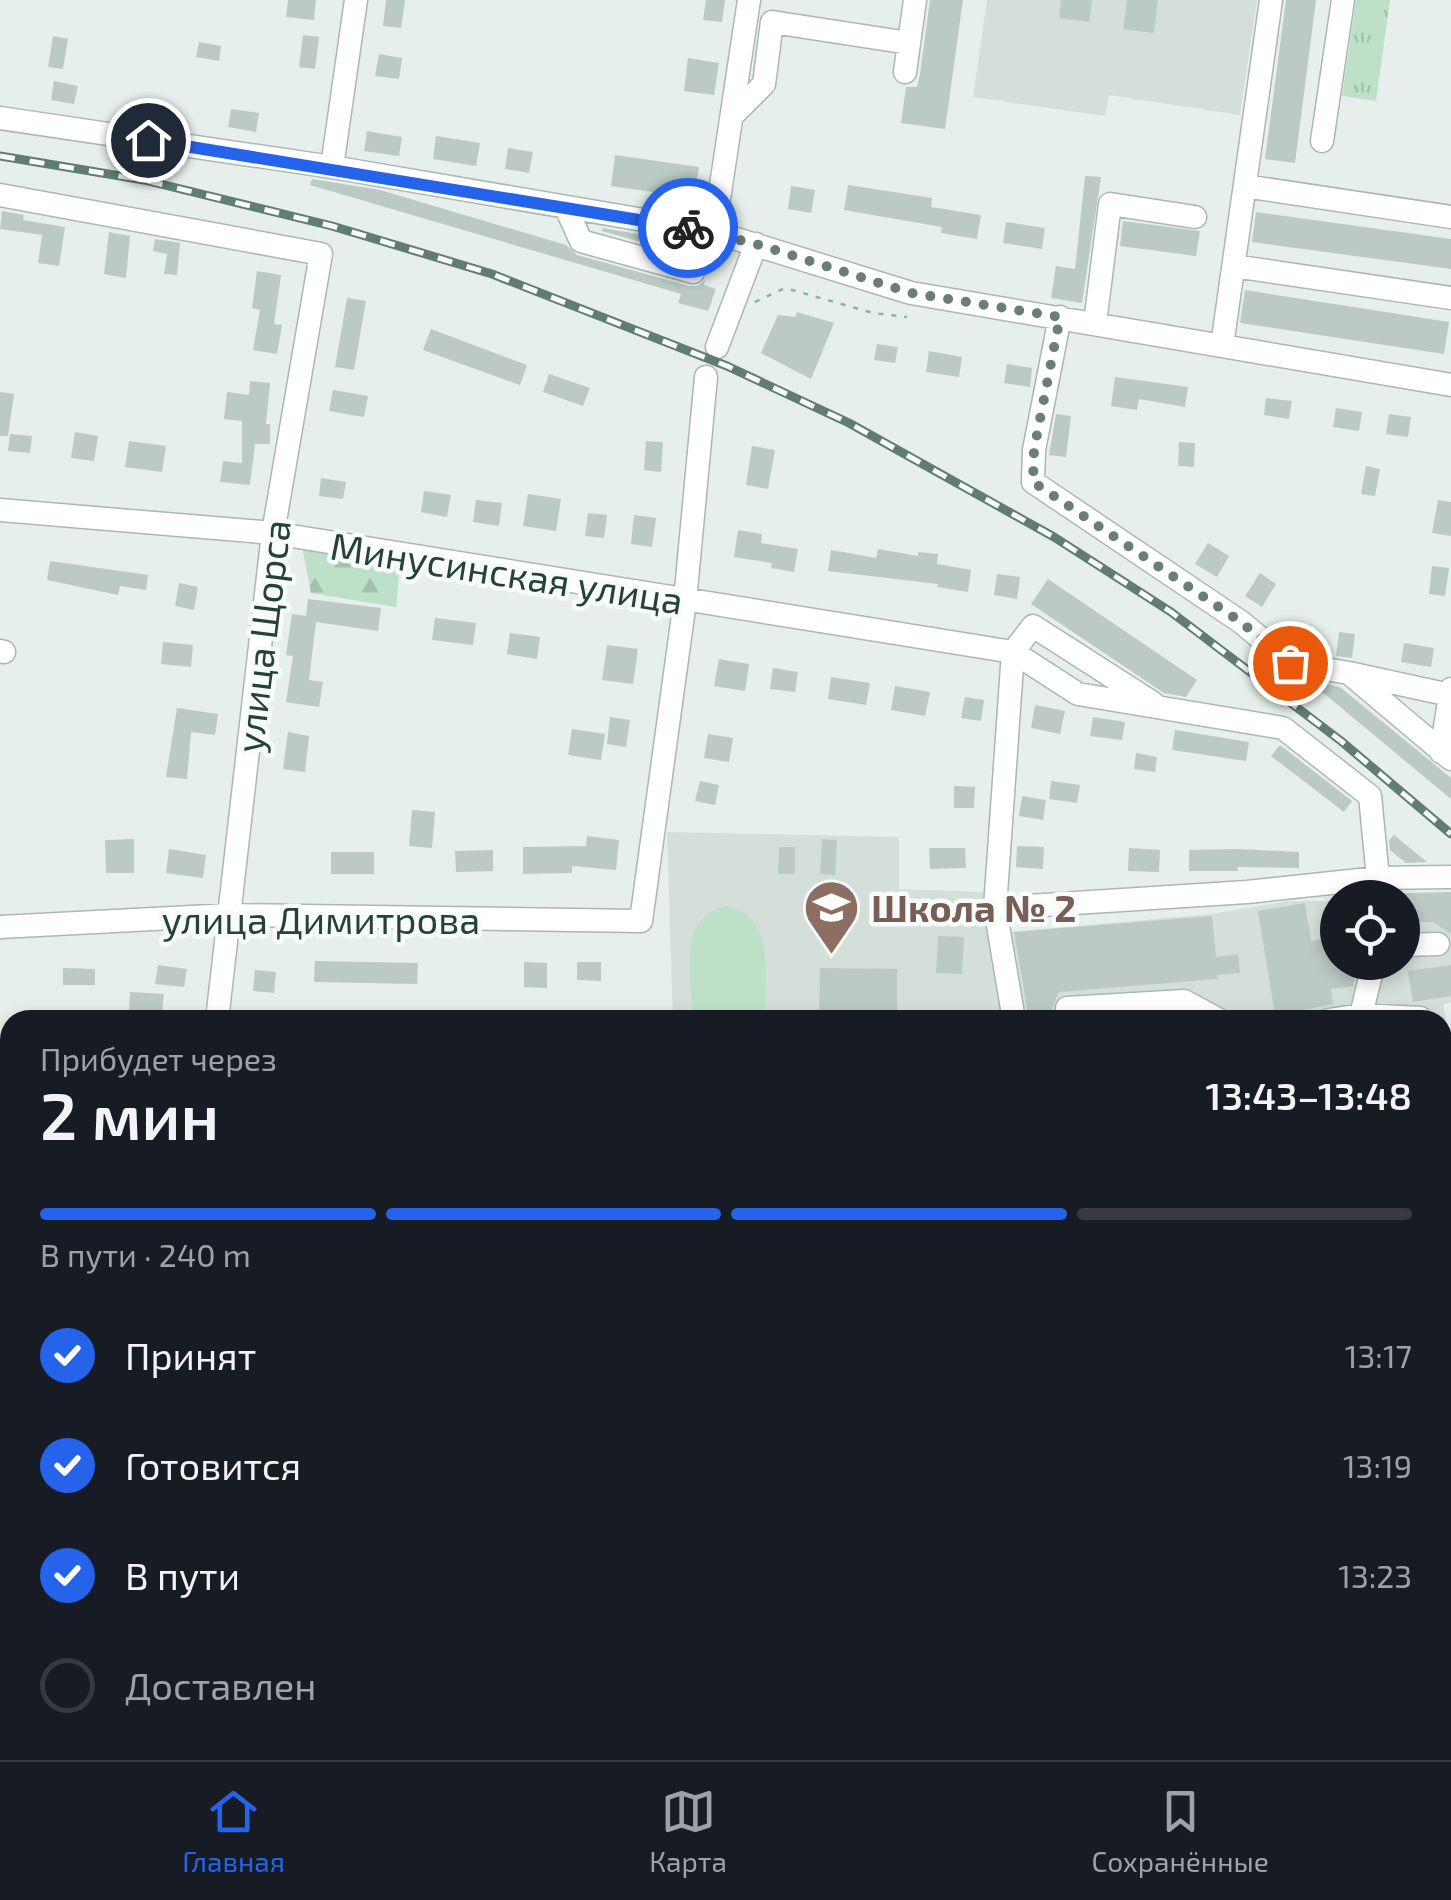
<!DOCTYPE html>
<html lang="ru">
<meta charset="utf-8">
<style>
:root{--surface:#171b24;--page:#242831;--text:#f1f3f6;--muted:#9ea1a6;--line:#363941;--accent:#2563eb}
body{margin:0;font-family:"Exo 2",sans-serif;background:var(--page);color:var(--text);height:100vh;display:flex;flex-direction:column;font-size:38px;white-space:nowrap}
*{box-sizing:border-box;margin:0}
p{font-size:32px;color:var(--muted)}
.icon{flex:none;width:55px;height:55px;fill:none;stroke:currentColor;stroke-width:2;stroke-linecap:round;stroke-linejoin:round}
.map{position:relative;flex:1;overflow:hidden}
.details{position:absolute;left:0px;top:1010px;width:1452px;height:750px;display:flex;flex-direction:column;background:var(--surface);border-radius:30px 30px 0 0;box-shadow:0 5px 15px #0003}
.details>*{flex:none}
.tools{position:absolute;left:1320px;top:880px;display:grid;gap:20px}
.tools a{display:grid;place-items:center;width:100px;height:100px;border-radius:50%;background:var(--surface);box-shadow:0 5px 15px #0003;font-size:50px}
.pin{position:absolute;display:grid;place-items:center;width:85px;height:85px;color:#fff;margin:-42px;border:5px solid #fff;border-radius:50%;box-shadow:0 2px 10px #0007}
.courier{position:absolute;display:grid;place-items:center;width:100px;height:100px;margin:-50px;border:8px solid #2563eb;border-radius:50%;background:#fff;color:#222;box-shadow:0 2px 12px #0007}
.headline em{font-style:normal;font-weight:600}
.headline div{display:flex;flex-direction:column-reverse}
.headline{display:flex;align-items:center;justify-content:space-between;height:170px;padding:0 40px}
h1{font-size:65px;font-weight:600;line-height:75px}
.bar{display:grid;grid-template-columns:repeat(4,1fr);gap:15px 10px;align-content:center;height:120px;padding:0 40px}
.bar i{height:12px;border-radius:8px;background:var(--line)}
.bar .current{background:var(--accent)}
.bar p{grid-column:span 4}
ol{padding:0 40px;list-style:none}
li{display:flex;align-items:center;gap:30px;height:110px}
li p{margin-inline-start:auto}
li .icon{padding:10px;border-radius:50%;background:var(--accent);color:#fff;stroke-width:4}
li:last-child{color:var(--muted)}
li i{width:55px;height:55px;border:5px solid var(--line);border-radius:50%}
.menu{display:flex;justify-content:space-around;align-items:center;height:140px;border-top:2px solid var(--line);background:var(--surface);font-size:28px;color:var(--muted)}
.menu a{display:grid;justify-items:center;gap:5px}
.menu .current{color:var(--accent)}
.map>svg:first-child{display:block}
.built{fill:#d4dfda}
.forest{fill:url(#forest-firs)}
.park{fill:url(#park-tufts)}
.garden{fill:#bfe0c8}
.building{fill:#bbcac4}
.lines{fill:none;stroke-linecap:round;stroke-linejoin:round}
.minor-casing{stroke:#a8b8b2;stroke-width:25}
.path{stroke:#86b3a5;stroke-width:2.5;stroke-dasharray:5 8;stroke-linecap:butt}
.minor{stroke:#fff;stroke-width:22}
.rail-casing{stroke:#5f7d75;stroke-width:9}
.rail{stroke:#f7fbf9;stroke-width:5;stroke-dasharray:15;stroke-linecap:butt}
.done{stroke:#687f78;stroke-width:10;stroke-dasharray:0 18}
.route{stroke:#2563eb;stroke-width:12}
.labels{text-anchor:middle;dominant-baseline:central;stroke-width:9;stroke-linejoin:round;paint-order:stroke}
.street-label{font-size:38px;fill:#24423a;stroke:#f7fbf9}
.education-label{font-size:38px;font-weight:bold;fill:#785e54;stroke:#f7fbf9;text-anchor:start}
</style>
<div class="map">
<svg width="1451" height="1760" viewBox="0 0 1451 1760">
<defs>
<pattern id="forest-firs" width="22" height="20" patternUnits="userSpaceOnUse" patternTransform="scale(2.5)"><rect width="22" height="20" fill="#bfe0c8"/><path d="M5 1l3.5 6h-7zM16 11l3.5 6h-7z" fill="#a4c1ad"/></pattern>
<pattern id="park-tufts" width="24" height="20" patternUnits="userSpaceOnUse" patternTransform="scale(2.5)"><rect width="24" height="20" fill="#bfe0c8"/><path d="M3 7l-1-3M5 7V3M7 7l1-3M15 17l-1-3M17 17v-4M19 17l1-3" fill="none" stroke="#a4c1ad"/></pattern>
</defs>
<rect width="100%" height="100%" fill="#e6efeb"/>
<!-- built -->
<path class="built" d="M 987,0 L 1257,0 L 1240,115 L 1109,95 L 1105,116 L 973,97 Z
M 667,832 L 899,837 L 899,889 L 984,892 L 1002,1020 L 673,1020 Z
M 1403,900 L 1451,903 L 1451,1002 L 1443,1005 L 1451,1043 L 1451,1060 L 1443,1062 L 1442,1020 L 1017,1020 L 1010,932 L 1211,914 L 1288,901 L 1337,901 L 1338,962 L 1402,962 Z"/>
<!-- forest -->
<path class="forest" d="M 302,546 L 400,562 L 396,607 L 311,593 Z"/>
<!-- park -->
<path class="park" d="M 1356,0 L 1390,0 L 1376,101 L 1342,96 Z
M 1451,1136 L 1451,1258 L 1443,1258 L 1443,1139 Z"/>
<!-- garden -->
<path class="garden" d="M 726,906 C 777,914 764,980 765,1020 L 693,1020 C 692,980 675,918 726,906 Z"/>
<!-- building -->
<path class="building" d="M 288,0 L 316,0 L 314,20 L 286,17 Z
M 386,0 L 405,0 L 401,28 L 383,26 Z
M 706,0 L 725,0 L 722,22 L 703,20 Z
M 930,0 L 963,0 L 945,129 L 901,123 L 906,87 L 917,87 L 920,74 Z
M 1061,0 L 1092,0 L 1089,22 L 1059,18 Z
M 1127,0 L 1158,0 L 1154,33 L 1123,29 Z
M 1286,0 L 1316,0 L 1295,163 L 1265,159 Z
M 303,35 L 319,37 L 315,69 L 299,67 Z
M 53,36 L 68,39 L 63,69 L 48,67 Z
M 199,42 L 221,46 L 219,61 L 196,57 Z
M 379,54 L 402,58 L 399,79 L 375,76 Z
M 688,58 L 719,63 L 714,95 L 684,91 Z
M 54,81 L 78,86 L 74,104 L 51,100 Z
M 231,109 L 259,113 L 256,132 L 228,127 Z
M 367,131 L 402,137 L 399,156 L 364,151 Z
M 436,136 L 480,143 L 476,166 L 433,159 Z
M 508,148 L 533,152 L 529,173 L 505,169 Z
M 615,155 L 699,167 L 694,198 L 611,186 Z
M 1085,176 L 1101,177 L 1082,303 L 1051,298 L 1056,266 L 1075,269 Z
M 312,179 L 380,190 L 566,245 L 577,255 L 689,286 L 698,286 L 705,280 L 704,285 L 716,289 L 708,311 L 678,303 L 681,294 L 310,185 Z
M 848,185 L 932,198 L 931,207 L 981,215 L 977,239 L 941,233 L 942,227 L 844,210 Z
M 791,186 L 815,190 L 811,213 L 788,209 Z
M 2,211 L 24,215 L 23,220 L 65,227 L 59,266 L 38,263 L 42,235 L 0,229 Z
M 1256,212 L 1451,239 L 1451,269 L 1252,242 Z
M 1123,221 L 1200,231 L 1196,256 L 1120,246 Z
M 1006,222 L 1045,228 L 1042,249 L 1003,243 Z
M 602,228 L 667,239 L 713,252 L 708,271 L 704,262 L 697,258 L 602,231 Z
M 109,232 L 130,236 L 126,278 L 104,274 Z
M 155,239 L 180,243 L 177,275 L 164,274 L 167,254 L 153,251 Z
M 257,271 L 281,275 L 274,324 L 282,325 L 277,354 L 253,350 L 260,310 L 252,308 Z
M 1245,290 L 1449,322 L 1444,354 L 1240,323 Z
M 347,298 L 366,301 L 354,370 L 335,367 Z
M 797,312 L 834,323 L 811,379 L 761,353 L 778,315 L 795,317 Z
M 431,329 L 527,365 L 520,385 L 423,350 Z
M 877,344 L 898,347 L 895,363 L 874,360 Z
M 929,351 L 962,357 L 959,377 L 926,372 Z
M 1007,364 L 1032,368 L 1030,387 L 1004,383 Z
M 549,374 L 590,388 L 583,406 L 543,392 Z
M 1115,377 L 1188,387 L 1185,407 L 1139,399 L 1137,410 L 1111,406 Z
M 250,381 L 270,383 L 266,424 L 270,424 L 270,444 L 255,444 L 250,485 L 220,482 L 223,461 L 242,463 L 242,421 L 224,419 L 227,392 L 249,395 Z
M 333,390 L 368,396 L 364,417 L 329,411 Z
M 0,392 L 14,394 L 8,436 L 0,436 Z
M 1266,398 L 1292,401 L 1289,419 L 1264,415 Z
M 1336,408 L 1362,412 L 1359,431 L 1333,427 Z
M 1056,414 L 1071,416 L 1066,457 L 1049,455 Z
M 1389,414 L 1411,417 L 1408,437 L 1386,434 Z
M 75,432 L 98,436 L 94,461 L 71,458 Z
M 10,434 L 32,436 L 30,453 L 8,451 Z
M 129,441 L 166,446 L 162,472 L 125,467 Z
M 646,441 L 663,442 L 661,472 L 644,470 Z
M 1179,442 L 1195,443 L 1194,467 L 1178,466 Z
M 752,446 L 775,450 L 768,489 L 746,485 Z
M 1366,466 L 1380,469 L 1375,496 L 1361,494 Z
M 321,478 L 346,482 L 343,499 L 319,496 Z
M 424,491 L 451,495 L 447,517 L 421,512 Z
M 528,494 L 561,499 L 556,531 L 523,526 Z
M 476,500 L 502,503 L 499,526 L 473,522 Z
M 1438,500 L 1451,502 L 1451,536 L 1432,533 Z
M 588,513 L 607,515 L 604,538 L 585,536 Z
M 634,515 L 656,518 L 652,547 L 631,544 Z
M 738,530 L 762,534 L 761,543 L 798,549 L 794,572 L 771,568 L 772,563 L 734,557 Z
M 1208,543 L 1229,556 L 1217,577 L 1195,564 Z
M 878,549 L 918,556 L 918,552 L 938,554 L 937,564 L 971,570 L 968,592 L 937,587 L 938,584 L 828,571 L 831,550 L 876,558 Z
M 50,561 L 148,575 L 146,590 L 120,586 L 118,595 L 47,580 Z
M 1432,566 L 1449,568 L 1445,596 L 1429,594 Z
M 1260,573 L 1276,584 L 1262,607 L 1245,596 Z
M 997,574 L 1020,577 L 1017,599 L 994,595 Z
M 1048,579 L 1197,680 L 1186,697 L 1164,693 L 1031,604 Z
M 179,583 L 198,587 L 194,610 L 175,606 Z
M 308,599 L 381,608 L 378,631 L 316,622 L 309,680 L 323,682 L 319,707 L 286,702 L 293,656 L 286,655 L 292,614 L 306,616 Z
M 435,618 L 476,623 L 473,645 L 432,640 Z
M 1339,632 L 1355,634 L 1352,658 L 1336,656 Z
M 510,633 L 540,637 L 537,659 L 507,654 Z
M 163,642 L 193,645 L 191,667 L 161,664 Z
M 1404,643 L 1434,648 L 1431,667 L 1401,662 Z
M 607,645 L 638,649 L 633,684 L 602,680 Z
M 719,659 L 749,664 L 745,691 L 714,686 Z
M 773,668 L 798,672 L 795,692 L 770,689 Z
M 831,677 L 870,683 L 866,705 L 828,699 Z
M 1326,684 L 1340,687 L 1451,778 L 1451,799 L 1321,691 Z
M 895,686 L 930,692 L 925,716 L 891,710 Z
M 965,697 L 984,700 L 981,721 L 961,718 Z
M 1035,705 L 1065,711 L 1060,734 L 1031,728 Z
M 177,708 L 218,714 L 215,735 L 191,732 L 187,779 L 166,777 Z
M 610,717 L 630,720 L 626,747 L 607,744 Z
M 1093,717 L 1125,722 L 1122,740 L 1090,736 Z
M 572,729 L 605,734 L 601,760 L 568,755 Z
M 1175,730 L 1249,742 L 1246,761 L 1172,750 Z
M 288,732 L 309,736 L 305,772 L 283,769 Z
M 708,734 L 733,738 L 729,762 L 704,758 Z
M 1280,745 L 1352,801 L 1344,812 L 1271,756 Z
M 1136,753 L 1157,757 L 1155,772 L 1134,769 Z
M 700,781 L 719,785 L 715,805 L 695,801 Z
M 1051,781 L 1080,785 L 1077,803 L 1049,799 Z
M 954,786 L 975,787 L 974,808 L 954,808 Z
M 1022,796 L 1046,800 L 1043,820 L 1019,816 Z
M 412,810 L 435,812 L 432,848 L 409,846 Z
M 1394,835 L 1427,862 L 1406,863 L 1390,850 L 1389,840 Z
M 587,836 L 619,840 L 616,870 L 572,866 L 572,873 L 523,874 L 523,847 L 586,846 Z
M 134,839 L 134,873 L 106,873 L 105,840 Z
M 822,839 L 837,840 L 835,875 L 820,874 Z
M 1017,846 L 1044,847 L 1043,869 L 1016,867 Z
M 779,847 L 795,847 L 795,874 L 778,874 Z
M 929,848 L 965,848 L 966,868 L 930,869 Z
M 1129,848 L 1160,850 L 1159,872 L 1128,871 Z
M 169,849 L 206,855 L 203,878 L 166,873 Z
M 1238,849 L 1299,852 L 1299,868 L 1238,867 L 1238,871 L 1189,871 L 1189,850 Z
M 493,850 L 493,871 L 456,872 L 455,851 Z
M 331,852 L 374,852 L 374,874 L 331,874 Z
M 1451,892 L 1451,934 L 1433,922 L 1402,922 L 1402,893 Z
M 1305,903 L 1311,941 L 1338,937 L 1338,962 L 1356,962 L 1353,986 L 1331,989 L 1333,1004 L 1275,1016 L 1258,911 Z
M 1212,916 L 1216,957 L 1238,954 L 1240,973 L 1217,975 L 1218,979 L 1059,992 L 1052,1008 L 1058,1020 L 1029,1020 L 1014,932 Z
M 938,936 L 964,937 L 962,974 L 936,973 Z
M 315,961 L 418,963 L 417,984 L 314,982 Z
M 524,962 L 547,963 L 547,988 L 524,987 Z
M 577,962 L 601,962 L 601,981 L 577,980 Z
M 158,965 L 187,969 L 184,987 L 155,984 Z
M 1451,965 L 1451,996 L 1413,1002 L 1408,971 Z
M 63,968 L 95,969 L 95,985 L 63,985 Z
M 820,968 L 897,969 L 897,1020 L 819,1020 Z
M 255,970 L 276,972 L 274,993 L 253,991 Z
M 130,992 L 164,994 L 162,1012 L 129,1010 Z"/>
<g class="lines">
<defs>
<path id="minor" d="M 905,72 L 915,0
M 732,116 L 764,84 L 772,22 L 909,43
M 0,118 L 332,167 L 714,232 L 911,293 L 1451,385
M 1322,141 L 1343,0
M 332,167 L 356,0
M 1245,186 L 1451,217
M 0,195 L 321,254 L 273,533 L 217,1020
M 566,208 L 581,241 L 693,272
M 714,232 L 749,0
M 1234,266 L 1451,298
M 1060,317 L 1034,450 L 1033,482 L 1241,622 L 1290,663 L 1349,673
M 1095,323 L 1110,204 L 1195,217
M 1222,346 L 1271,0
M 717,347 L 756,244
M 0,510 L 273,533 L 1013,652 L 1078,694 L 1283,728 L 1370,796 L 1378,878 L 1450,877
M 0,651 L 4,652
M 1013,652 L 995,908 L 1014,1020
M 1013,652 L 1033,626 L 1153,703
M 1450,695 L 1349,673 L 1451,759
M 1441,752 L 1451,689
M 995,908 L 1247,892 L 1378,878
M 0,927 L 229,915 L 641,921 L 685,601 L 706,377
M 1402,945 L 1438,944
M 1067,1008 L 1184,1001 L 1219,1020
M 1329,1020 L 1361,1015 L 1420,1018
M 1366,1020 L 1361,1015 L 1374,962
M 1442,1104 L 1451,1098
M 0,1145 L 10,1144
M 1442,1280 L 1451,1280
M 0,1303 L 10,1303
M 1442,1552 L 1451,1552
M 0,1684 L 10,1684
M 175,1750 L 175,1760
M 483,1750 L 484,1760
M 773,1750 L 773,1760
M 1116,1750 L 1122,1760
M 1236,1750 L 1292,1760
M 1023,1760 L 1047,1750"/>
</defs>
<!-- minor casing -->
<use href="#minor" class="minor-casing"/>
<!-- path -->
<path class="path" d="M 755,302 L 785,288 L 873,313 L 907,317
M 1442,1204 L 1451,1202"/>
<!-- minor -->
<use href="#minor" class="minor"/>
<defs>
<path id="rail" d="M 0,156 L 144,180 L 332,226 L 492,274 L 727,366 L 849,423 L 1054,537 L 1171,612 L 1341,741 L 1451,834"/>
</defs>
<!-- rail casing -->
<use href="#rail" class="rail-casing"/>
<!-- rail -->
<use href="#rail" class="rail"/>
</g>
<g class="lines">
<!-- done -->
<path class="done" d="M 688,228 L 756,244 L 911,293 L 1060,317 L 1034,450 L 1033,482 L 1241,622 L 1290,663"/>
<!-- route -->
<path class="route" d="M 148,140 L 688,228"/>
</g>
<!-- icons -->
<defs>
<symbol id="school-pin" viewBox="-11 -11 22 30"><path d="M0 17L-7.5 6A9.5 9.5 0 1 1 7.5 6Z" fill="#8d6e63" stroke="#f7fbf9"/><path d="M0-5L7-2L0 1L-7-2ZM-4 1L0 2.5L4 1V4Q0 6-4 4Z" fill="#fff"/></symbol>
</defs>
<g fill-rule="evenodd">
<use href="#school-pin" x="800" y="876" width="63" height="86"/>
</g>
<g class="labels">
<!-- street labels -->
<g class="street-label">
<text transform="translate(507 572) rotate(9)">Минусинская улица</text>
<text transform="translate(262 636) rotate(-83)">улица Щорса</text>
<text x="321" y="919">улица Димитрова</text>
</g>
<!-- education labels -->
<g class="education-label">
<text x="871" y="907">Школа № 2</text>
</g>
</g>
</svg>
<div class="tools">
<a><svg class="icon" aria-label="locate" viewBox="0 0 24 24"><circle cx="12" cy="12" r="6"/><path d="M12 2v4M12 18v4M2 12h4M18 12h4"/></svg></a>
</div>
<div class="pin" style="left:1290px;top:663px;background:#ea580c"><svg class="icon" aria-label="bag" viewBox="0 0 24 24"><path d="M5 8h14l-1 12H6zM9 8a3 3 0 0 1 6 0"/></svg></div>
<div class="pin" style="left:148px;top:140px;background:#1f2937"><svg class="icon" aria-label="home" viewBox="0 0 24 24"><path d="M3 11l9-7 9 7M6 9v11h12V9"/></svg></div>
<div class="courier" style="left:688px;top:228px"><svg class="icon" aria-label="bike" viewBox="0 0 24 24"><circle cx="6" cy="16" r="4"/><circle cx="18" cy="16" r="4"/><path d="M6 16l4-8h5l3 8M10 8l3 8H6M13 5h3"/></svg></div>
<section class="details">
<div class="headline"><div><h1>2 мин</h1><p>Прибудет через</p></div><em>13:43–13:48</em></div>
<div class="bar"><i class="current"></i><i class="current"></i><i class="current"></i><i></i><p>В пути · 240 m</p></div>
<ol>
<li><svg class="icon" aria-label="check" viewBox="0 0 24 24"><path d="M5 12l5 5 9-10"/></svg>Принят<p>13:17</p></li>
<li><svg class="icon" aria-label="check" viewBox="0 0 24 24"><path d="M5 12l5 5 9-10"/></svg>Готовится<p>13:19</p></li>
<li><svg class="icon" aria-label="check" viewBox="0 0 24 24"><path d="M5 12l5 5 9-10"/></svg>В пути<p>13:23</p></li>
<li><i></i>Доставлен</li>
</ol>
</section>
</div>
<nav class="menu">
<a class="current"><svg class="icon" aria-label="home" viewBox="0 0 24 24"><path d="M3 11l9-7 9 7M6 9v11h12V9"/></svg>Главная</a>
<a><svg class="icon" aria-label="map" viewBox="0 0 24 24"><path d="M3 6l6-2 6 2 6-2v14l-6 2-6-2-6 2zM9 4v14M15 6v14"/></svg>Карта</a>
<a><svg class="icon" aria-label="saved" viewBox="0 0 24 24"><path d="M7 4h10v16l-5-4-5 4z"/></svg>Сохранённые</a>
</nav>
